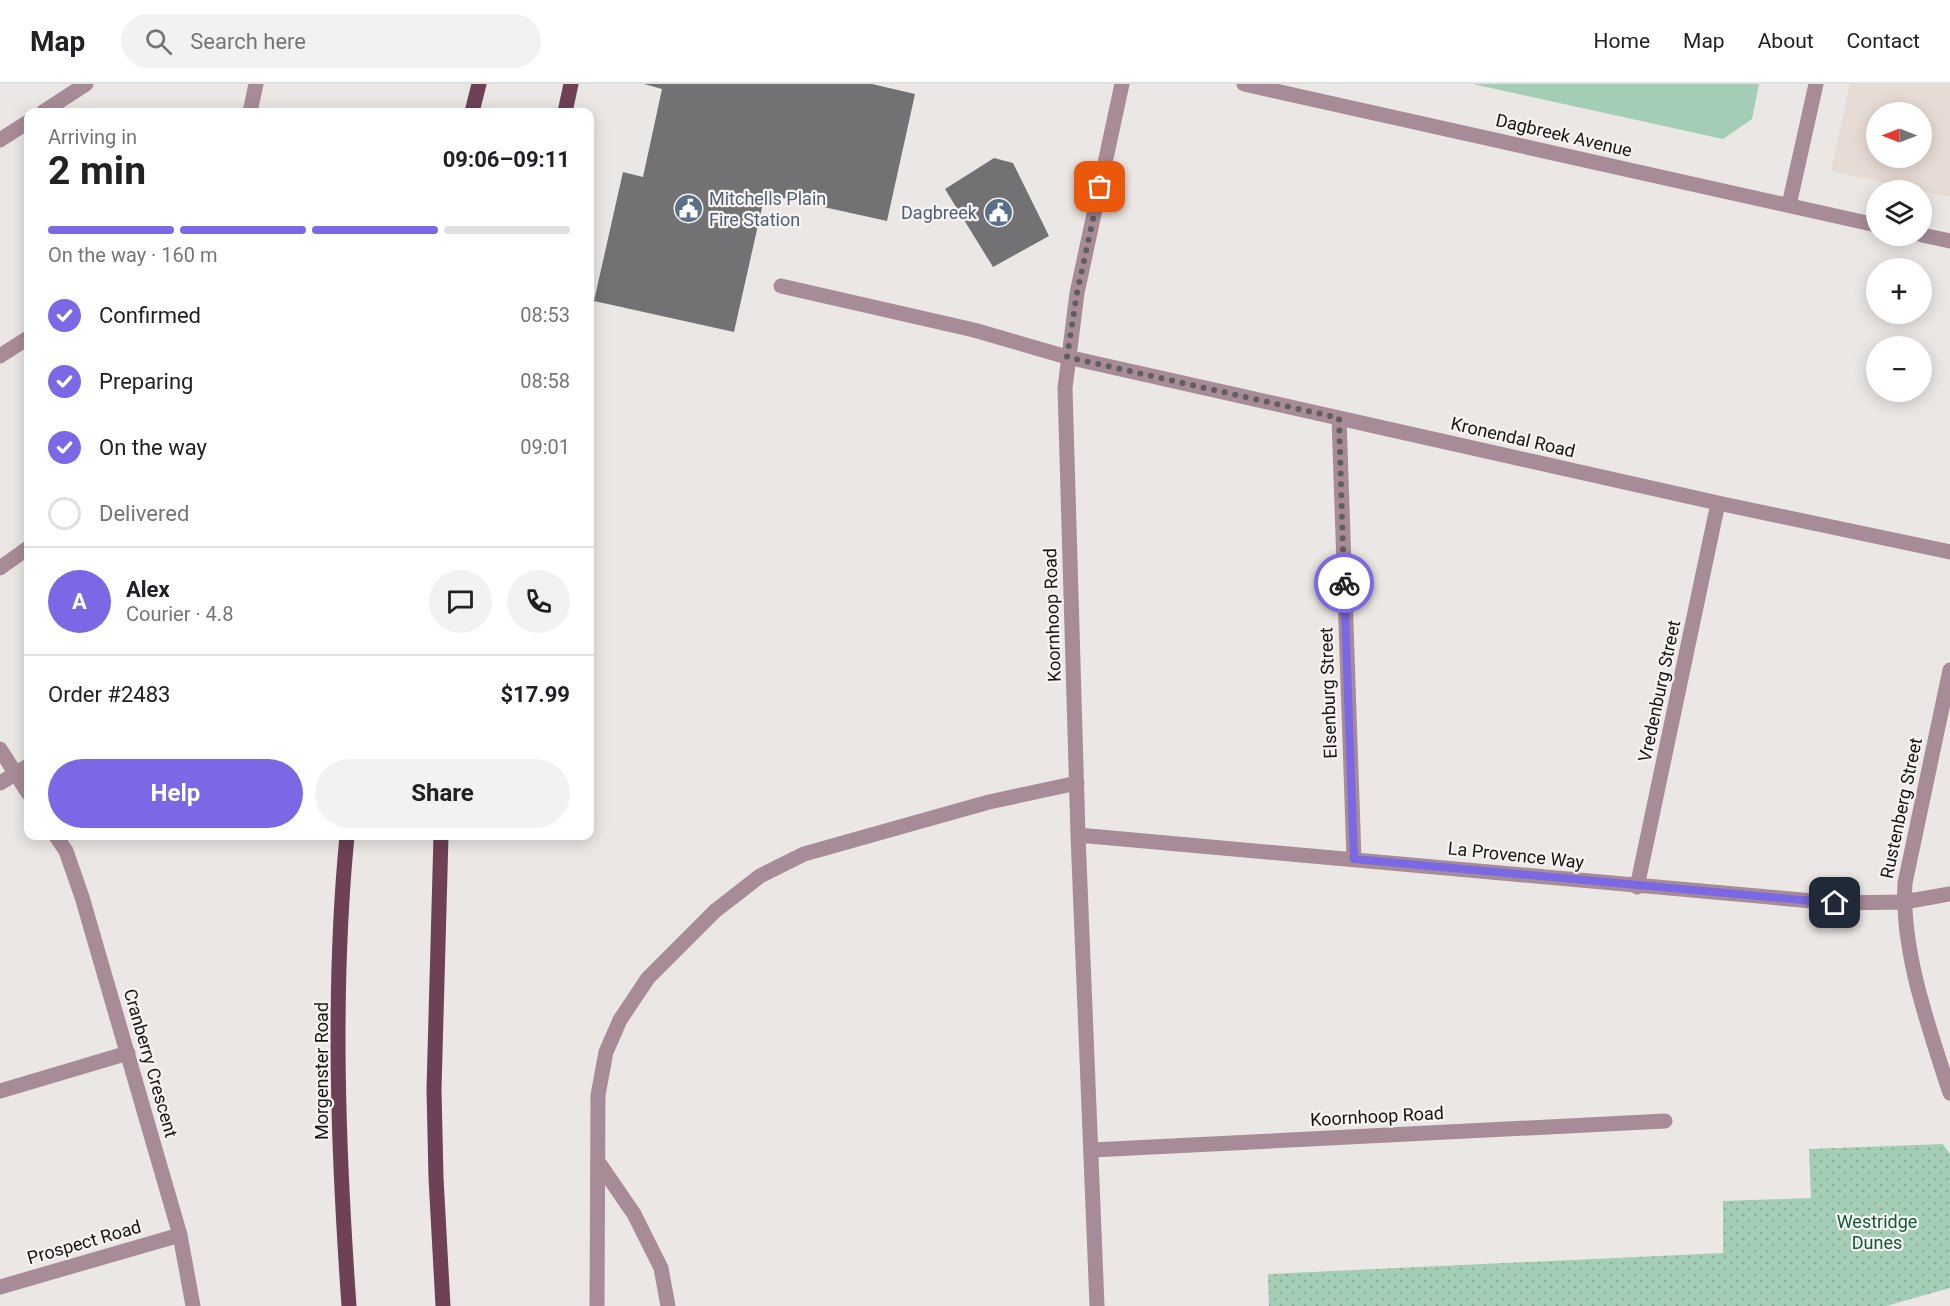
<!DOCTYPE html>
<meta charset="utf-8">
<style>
:root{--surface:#fff;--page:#f2f2f2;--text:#202124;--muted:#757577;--line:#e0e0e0;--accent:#7b68e4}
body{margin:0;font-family:Roboto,sans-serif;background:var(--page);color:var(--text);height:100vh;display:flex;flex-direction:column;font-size:22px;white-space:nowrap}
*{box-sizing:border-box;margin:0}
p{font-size:20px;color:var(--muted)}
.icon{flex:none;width:33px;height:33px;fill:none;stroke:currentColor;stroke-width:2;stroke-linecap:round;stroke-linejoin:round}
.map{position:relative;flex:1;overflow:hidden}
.side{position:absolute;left:24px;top:24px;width:570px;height:732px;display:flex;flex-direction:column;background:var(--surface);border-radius:12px;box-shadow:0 3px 15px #0003}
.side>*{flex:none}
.needle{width:39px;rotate:270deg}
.tools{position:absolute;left:1866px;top:18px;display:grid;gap:12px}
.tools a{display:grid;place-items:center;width:66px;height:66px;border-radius:50%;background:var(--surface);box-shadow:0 3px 15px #0003;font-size:30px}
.pin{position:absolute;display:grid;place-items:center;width:51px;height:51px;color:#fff;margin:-26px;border-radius:12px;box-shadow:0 3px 9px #0006}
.courier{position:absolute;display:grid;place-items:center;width:60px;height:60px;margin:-30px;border:4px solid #7b68e4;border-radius:50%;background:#fff;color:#222;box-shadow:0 2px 8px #0007}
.summary em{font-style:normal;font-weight:700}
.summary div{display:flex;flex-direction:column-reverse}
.summary{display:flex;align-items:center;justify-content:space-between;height:102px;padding:0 24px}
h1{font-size:39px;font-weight:700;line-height:45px}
.bar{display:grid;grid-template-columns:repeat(4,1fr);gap:9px 6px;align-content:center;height:72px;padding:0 24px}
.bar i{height:8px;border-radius:4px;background:var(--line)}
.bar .on{background:var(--accent)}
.bar p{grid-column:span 4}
.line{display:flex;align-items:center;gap:15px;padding:0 24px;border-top:2px solid var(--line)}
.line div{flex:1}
.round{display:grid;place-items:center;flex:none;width:63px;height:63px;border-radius:32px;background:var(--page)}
ol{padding:0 24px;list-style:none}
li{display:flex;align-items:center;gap:18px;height:66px}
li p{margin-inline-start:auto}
li .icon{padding:6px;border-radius:50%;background:var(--accent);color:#fff;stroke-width:4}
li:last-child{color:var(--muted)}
li i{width:33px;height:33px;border:3px solid var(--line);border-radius:50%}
.action{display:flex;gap:12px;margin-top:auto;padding:12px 24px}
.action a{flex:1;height:69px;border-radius:36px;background:var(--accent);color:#fff;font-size:24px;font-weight:700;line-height:69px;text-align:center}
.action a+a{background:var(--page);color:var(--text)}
header{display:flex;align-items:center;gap:36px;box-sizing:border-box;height:84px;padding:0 30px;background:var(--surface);border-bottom:2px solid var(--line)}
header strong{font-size:28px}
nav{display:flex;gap:33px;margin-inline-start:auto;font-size:21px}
.search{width:420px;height:54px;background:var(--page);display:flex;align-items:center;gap:15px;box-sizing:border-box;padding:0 21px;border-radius:33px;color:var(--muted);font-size:22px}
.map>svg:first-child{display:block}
.built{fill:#e7dbd5;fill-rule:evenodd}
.grass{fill:url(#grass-dots)}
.pitch{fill:#a3cdb5}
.building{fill:#727275}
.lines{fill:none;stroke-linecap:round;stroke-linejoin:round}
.minor{stroke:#a78c97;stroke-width:15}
.major{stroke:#6e4156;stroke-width:15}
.done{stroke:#615e5d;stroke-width:6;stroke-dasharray:0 10.8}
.route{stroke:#7b68e4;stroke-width:8}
.labels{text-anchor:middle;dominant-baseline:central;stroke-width:4.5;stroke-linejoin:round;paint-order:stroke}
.street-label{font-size:18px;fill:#161514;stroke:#f8f4f2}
.service-label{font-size:18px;fill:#4e5e75;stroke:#f8f4f2;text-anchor:start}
.park-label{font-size:18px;fill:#0a593a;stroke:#f8f4f2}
</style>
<header>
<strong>Map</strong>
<div class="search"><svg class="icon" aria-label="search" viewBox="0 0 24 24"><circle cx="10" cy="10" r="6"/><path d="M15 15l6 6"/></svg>Search here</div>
<nav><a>Home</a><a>Map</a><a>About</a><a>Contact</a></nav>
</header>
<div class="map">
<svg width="1950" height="1222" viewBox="0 0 1950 1222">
<defs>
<pattern id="grass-dots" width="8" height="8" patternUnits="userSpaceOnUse" patternTransform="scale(1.5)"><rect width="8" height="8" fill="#a3cdb5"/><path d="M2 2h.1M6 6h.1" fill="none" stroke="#8caf9b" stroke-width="1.8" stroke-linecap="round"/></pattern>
</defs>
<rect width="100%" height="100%" fill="#ebe7e5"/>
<!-- built -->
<path class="built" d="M 1850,0 L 1950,0 L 1950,113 L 1831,87 ZM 1876,28 L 1922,28 L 1922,74 L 1876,74 Z"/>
<!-- grass -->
<path class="grass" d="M 1943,1060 L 1950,1070 L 1950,1204 L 1886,1222 L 1269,1222 L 1268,1190 L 1723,1169 L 1723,1117 L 1811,1114 L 1809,1065 Z"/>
<!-- pitch -->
<path class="pitch" d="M 1473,0 L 1759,0 L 1752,35 L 1723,55 Z"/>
<!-- building -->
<path class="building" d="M 644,0 L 872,0 L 915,10 L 887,137 L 765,110 L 734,248 L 594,217 L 623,88 L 643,93 L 662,5 Z
M 994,74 L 1013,79 L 1049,152 L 993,183 L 945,105 Z"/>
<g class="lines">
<!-- minor -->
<path class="minor" d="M 1244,0 L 1876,141
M 43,28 L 86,0
M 250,28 L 256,0
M 0,56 L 28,38
M 1789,121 L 1816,0
M 1922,151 L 1950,157
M 781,202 L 974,246 L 1067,273 L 1718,419 L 1950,468
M 0,272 L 28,254
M 1339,334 L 1354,775
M 0,484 L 28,464
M 1950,586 L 1905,799 C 1901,867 1929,944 1950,1009
M 0,665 L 28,709
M 0,699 L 28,682
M 1078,751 L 1835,819 L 1904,818 L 1950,810
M 56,752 L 66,767 L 82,813 L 180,1151 L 193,1222
M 1637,803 L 1718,419
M 0,1007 L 128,969
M 1092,1066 L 1665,1037
M 599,1079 L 634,1130 L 661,1184 L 668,1222
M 0,1203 L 180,1151
M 597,1222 L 598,1011 L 606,968 L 620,936 L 648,894 L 715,827 L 760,792 L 804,770 L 989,718 L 1077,699
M 1097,1222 L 1078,751 L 1065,304 L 1077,209 L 1122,0"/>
<!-- major -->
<path class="major" d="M 472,28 L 479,0
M 565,28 L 571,0
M 347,752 C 332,907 338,1067 349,1222
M 441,752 L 434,1005 L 436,1094 L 443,1222"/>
</g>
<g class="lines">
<!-- done -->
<path class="done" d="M 1100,103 L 1077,209 L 1067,273 L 1339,334 L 1344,499"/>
<!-- route -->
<path class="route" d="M 1344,499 L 1354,775 L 1835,819"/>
</g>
<!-- icons -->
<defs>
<symbol id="civic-disc" viewBox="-11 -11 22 22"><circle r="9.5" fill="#5c6f8a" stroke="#f8f4f2"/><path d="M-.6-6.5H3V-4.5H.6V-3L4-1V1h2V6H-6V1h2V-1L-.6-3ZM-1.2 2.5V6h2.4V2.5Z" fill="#fff"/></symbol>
</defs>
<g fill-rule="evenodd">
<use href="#civic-disc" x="672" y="108" width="33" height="33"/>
<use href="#civic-disc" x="982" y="112" width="33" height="33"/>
</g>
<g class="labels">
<!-- street labels -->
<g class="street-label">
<text transform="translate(1564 51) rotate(13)">Dagbreek Avenue</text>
<text transform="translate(1513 353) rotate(13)">Kronendal Road</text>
<text transform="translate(1052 531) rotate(-92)">Koornhoop Road</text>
<text transform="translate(1659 607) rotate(-78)">Vredenburg Street</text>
<text transform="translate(1328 609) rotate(-92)">Elsenburg Street</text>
<text transform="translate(1901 724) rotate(-78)">Rustenberg Street</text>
<text transform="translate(1516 771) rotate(6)">La Provence Way</text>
<text transform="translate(151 979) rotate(74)">Cranberry Crescent</text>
<text transform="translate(321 987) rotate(-90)">Morgenster Road</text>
<text transform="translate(1377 1032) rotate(-3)">Koornhoop Road</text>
<text transform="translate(84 1158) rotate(-16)">Prospect Road</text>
</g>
<!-- service labels -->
<g class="service-label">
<text x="709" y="114">Mitchells Plain<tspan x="709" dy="21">Fire Station</tspan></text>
<text x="977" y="128" text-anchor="end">Dagbreek</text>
</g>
<!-- park labels -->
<g class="park-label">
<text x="1877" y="1137">Westridge<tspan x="1877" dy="21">Dunes</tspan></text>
</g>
</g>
</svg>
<div class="tools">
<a><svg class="needle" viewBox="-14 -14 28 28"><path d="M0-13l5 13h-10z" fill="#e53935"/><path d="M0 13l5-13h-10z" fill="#757577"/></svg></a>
<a><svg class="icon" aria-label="layers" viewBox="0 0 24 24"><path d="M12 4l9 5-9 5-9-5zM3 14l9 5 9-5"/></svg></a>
<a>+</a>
<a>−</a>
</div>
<div class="pin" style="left:1100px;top:103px;background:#ea580c"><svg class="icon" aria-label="bag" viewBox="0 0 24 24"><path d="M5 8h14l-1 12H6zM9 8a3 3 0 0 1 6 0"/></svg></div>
<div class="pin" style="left:1835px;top:819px;background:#1f2937"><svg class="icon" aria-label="home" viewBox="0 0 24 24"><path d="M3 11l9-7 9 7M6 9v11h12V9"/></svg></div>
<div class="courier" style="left:1344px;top:499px"><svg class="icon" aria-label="bike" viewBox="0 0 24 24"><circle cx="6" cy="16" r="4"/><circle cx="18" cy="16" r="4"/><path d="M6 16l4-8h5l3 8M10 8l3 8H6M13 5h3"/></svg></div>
<section class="side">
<div class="summary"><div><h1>2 min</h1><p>Arriving in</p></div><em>09:06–09:11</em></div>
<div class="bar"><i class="on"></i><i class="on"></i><i class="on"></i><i></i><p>On the way · 160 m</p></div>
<ol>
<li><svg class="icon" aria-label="check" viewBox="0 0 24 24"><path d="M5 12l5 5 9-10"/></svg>Confirmed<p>08:53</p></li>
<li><svg class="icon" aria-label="check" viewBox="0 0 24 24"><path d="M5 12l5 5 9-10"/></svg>Preparing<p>08:58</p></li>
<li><svg class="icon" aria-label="check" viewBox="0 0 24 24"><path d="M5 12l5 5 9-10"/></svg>On the way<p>09:01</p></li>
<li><i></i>Delivered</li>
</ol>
<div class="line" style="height:108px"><b class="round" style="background:var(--accent);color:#fff">A</b><div><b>Alex</b><p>Courier · 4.8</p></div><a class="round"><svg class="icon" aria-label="chat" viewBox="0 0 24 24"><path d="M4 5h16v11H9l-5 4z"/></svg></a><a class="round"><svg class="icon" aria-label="phone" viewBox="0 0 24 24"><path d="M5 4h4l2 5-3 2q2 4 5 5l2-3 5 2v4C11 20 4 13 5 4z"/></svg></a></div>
<div class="line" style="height:78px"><div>Order #2483</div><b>$17.99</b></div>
<div class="action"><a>Help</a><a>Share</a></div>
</section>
</div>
